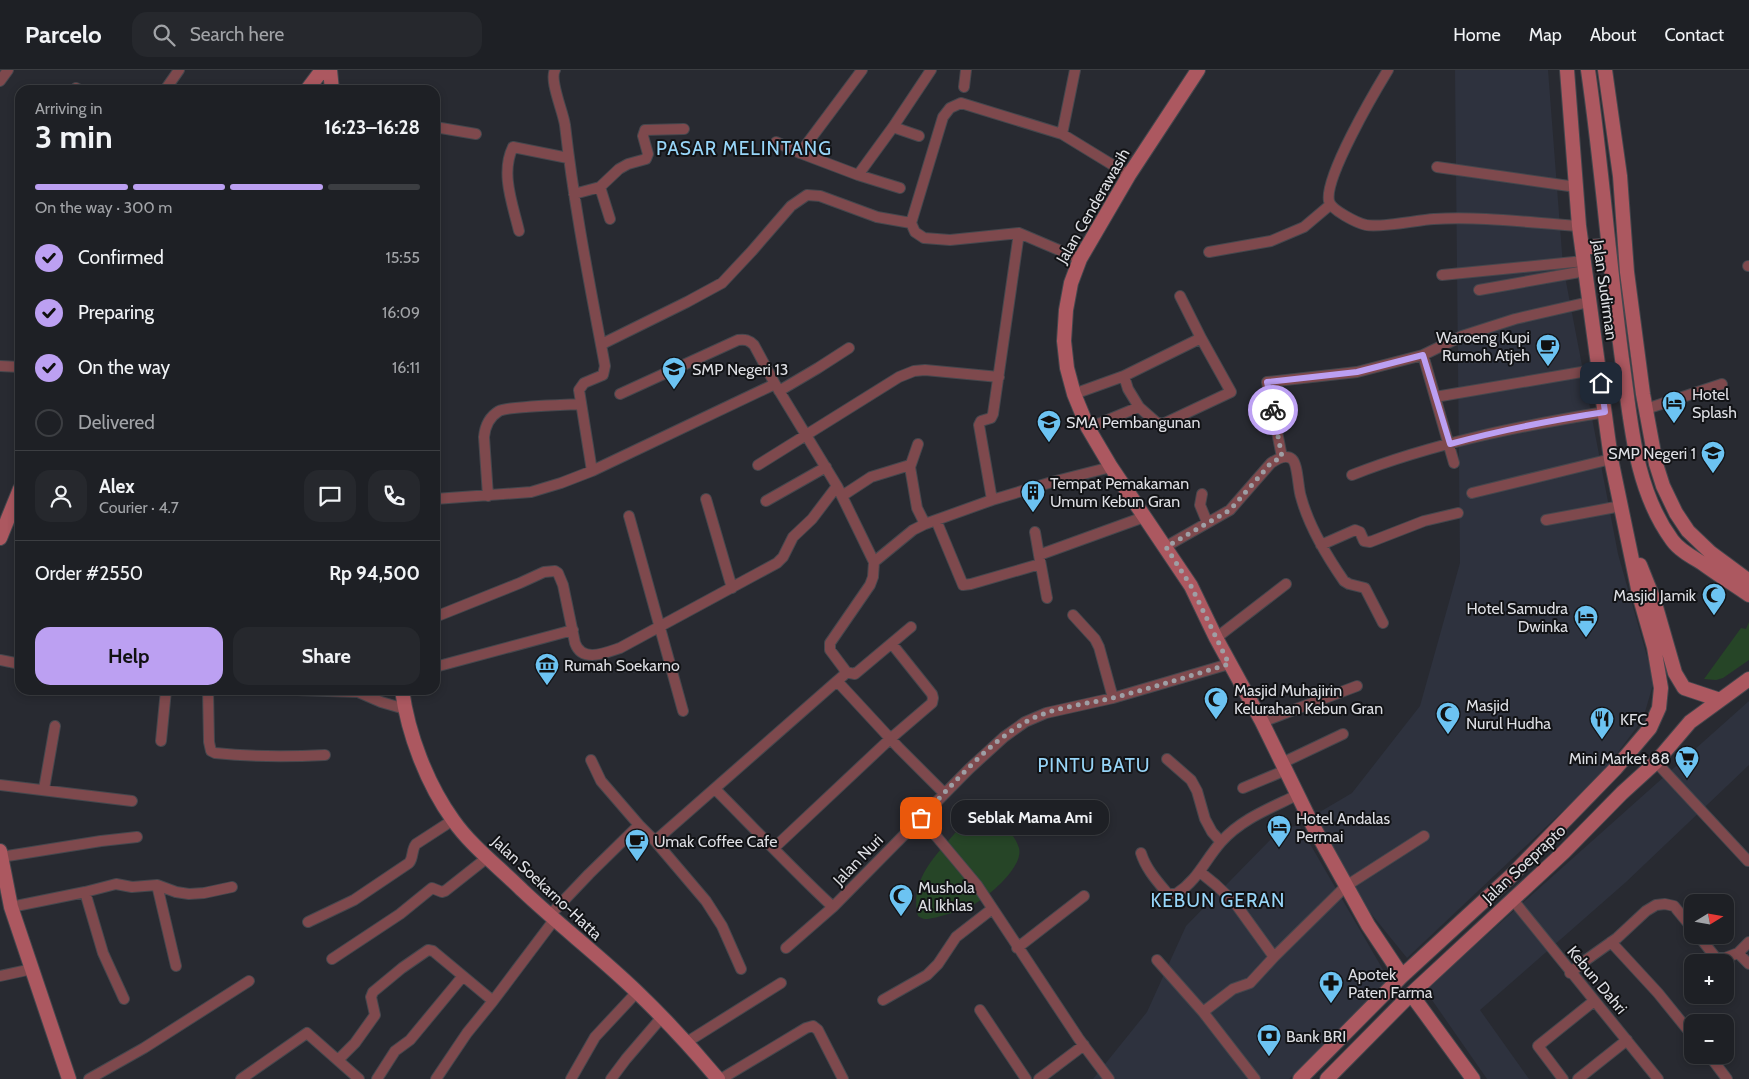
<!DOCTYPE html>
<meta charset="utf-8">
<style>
:root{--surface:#1e2025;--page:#26282d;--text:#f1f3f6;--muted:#a1a3a7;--line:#3c3e42;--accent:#bca0f2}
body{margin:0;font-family:Cabin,sans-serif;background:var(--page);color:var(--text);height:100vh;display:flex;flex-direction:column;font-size:19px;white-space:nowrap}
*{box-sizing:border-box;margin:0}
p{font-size:16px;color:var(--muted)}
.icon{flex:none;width:28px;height:28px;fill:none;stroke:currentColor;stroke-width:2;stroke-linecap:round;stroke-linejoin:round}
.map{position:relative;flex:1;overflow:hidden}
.details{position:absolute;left:15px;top:15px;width:425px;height:610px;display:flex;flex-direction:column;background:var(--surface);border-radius:15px;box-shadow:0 2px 8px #0003,0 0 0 1px var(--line)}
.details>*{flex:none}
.needle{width:32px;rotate:79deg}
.tools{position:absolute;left:1684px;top:824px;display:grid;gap:10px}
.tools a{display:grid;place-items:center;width:50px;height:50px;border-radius:10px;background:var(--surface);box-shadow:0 2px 8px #0003,0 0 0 1px var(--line);font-size:25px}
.pin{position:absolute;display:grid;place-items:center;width:42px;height:42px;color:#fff;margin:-21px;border-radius:10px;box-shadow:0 2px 8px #0006}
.courier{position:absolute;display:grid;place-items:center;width:50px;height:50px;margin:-25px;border:4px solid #bca0f2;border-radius:50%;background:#fff;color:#222;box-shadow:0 1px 6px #0007}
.bubble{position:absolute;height:35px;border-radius:15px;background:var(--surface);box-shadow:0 2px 8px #0003,0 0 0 1px var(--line);font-size:16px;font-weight:800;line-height:35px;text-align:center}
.overview em{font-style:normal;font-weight:800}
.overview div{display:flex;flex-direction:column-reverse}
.overview{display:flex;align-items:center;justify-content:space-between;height:85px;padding:0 20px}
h1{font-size:32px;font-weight:800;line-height:38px}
.bar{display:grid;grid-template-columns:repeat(4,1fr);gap:8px 5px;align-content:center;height:60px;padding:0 20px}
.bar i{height:6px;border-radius:4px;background:var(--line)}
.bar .current{background:var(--accent)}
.bar p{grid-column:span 4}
.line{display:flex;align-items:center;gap:12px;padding:0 20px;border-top:1px solid var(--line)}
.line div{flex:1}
.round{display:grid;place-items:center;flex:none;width:52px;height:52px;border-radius:15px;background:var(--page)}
ol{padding:0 20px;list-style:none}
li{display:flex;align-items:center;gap:15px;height:55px}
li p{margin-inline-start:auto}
li .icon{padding:5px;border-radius:50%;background:var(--accent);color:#111;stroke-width:4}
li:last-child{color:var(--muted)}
li i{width:28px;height:28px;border:2px solid var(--line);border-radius:50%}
.button{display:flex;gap:10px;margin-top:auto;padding:10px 20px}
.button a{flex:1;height:58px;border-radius:15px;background:var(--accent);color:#111;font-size:20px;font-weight:800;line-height:58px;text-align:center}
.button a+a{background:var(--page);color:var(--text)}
header{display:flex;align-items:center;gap:30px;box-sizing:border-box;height:70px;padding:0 25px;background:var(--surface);border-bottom:1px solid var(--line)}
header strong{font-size:24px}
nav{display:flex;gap:28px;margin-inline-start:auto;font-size:18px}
.search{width:350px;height:45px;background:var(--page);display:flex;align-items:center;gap:12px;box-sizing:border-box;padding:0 18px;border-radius:15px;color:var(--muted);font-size:19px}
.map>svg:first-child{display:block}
.built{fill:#2e323e}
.green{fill:#264527}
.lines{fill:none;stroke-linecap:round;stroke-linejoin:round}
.street-casing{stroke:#45474d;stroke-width:12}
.secondary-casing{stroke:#45474d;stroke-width:16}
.street{stroke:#7e494d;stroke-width:10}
.secondary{stroke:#ac5860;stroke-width:14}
.done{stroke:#9e9fa5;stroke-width:5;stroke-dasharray:0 9}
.route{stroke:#bca0f2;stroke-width:6}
.labels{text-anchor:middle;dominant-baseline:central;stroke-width:4;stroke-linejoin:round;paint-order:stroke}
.street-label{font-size:16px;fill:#dddee3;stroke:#121316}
.poi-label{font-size:16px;fill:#dddee3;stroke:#121316;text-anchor:start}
.quarter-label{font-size:19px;letter-spacing:1px;fill:#97d5f8;stroke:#121316}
</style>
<header>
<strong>Parcelo</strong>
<div class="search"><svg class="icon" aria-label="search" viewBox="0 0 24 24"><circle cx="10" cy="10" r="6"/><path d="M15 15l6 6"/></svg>Search here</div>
<nav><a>Home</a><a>Map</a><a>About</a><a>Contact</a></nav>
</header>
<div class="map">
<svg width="1749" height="1009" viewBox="0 0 1749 1009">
<rect width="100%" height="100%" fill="#282a31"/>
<!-- built -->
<path class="built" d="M 1455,0 L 1548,0 L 1563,196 L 1618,484 L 1654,611 L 1643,649 L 1601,705 L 1407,888 L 1364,835 L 1313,746 L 1352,723 L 1420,636 L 1460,493 Z
M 1749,631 L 1749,695 L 1626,812 L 1480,940 L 1529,1009 L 1487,1009 L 1425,920 Z
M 1299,755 L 1389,910 L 1289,1009 L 1093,1009 L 1147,942 L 1186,856 L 1274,766 L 1287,758 Z"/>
<!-- green -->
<path class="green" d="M 1749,552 L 1749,590 L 1723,608 L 1716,610 L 1704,609 L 1741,558 L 1746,559 Z
M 995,749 C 1005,757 1015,765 1019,778 C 1024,797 988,827 973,835 C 966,839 932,850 925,849 C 923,849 920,847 918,846 C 910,816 929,792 948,771 C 952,767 956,761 961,757 C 971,750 983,750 995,749 Z"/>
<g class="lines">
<defs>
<path id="street" d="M 555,0 C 549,10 563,41 565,55 C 574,136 590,216 605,296 L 603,305 L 584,313 L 579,320 L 592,401
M 862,0 L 800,83 L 858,105 L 900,118
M 1388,0 C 1374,23 1324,108 1329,131 C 1331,140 1357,153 1366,155 C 1381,158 1417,150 1434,149 C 1482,146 1531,153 1579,156
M 0,11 L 8,0
M 964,17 L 966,0
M 76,18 L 80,20
M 165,20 L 179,0
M 435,57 L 476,64
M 893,57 L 919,66
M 1062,64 L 1075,0
M 776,72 L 800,83
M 1437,97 L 1576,117
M 858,105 L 893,57 L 931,0
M 600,117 L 610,149
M 574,124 L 600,117 L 619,99 L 628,94 L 646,89 L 648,84 L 643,66 L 645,60 L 684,59
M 519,161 C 513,135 500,103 513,77 L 568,88
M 1209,182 L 1271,171 L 1304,157 L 1330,135
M 1080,189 L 1019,163 L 950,170 L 924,168 L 915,162 L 911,153 L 943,47 L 950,38 L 961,33 L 1062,64 L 1129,105
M 1748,196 L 1749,196
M 1442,205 L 1584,191
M 1479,220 L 1585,201
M 1180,226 L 1201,268
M 602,274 L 687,232 L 722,213 L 752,181 L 791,136 L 807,125 L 820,126 L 877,147 L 911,153
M 1423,285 L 1454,393
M 0,296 L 20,297
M 779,321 L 818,298 L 849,278
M 620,324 L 738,270 C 745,269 749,270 754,275 L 775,314
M 1074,324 L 1124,306
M 1435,327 L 1599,299
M 1646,339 L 1722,314
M 1088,358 L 1139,337 L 1156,352 L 1163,354 L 1231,322 L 1201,268 L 1124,306 L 1128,319 L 1139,337
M 918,374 L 910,397 L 917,438 L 925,454
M 1282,387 L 1267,312 L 1357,302 L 1423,285 L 1462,266 L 1515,249 L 1589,232
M 758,395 L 899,307 L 914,301 L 925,300 L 999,307
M 1352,405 C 1433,373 1520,356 1605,342
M 1472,423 L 1611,389
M 1202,424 L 1200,435 L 1207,452
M 488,426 L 484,367 C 485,356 489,347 499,341 C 509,336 565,335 580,334
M 842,426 L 871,407 L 910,395
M 435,429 L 531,422 L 561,413 L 592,401 L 775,314 L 837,416 L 874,492 L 873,507 L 870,515 L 830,573 L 830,580 L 845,600 L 844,605 L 837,611 L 899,678 L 944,723
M 706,429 L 732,518
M 992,430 L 979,355 L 981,351 L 991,348 L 993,344 L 1019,163
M 766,431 L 826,397
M 629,446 L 683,641
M 936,450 L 963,515 L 971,514 L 1040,494
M 1546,450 L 1621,436
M 1035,462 L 1039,485
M 1321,475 L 1355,460 L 1360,462 L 1364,471 L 1370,472 L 1424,451 L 1458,443
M 1165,477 L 1230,440 L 1271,393 C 1277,389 1286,384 1292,389 C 1298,394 1298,419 1301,427 C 1309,457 1326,485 1344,511 L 1349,514 L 1365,518 L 1383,553
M 874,492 L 913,460 L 925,454 L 992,430 L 1052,412 L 1111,397
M 1047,528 L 1039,485 L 1144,447
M 1073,545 L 1095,569 L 1099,577 L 1113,628
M 435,547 L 520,513 L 544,502 L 555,501 L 558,503 L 563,515 L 575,573 C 582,593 605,583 620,578 L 777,493 L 783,487 L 793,467 L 812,449 L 837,416
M 1216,568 L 1286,514
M 0,590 L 20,594
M 435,597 L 573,560
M 845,602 L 855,604 L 911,557
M 208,620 L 209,672 L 211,681 L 215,683 C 252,687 288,687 325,685
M 297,620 L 358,622
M 357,620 L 358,622 L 381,632 L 405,639
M 1262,652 L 1357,616
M 161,671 L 166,620
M 1167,689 L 1191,710 L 1197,721 L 1205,749 L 1212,762 L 1221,772
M 591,690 L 601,711 L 639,755
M 1656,692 L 1748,791
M 1282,693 L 1343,664
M 0,715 L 132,731
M 1243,718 L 1286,700
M 44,719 L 55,656
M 715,719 C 754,758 792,799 833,837 L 969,699 L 1004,667 L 1025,652 L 1046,643 L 1113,628 L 1229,594
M 921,748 L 977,815 L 1079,969 L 1109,1009
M 655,771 L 706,831 L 722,856 L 741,899
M 774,778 L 890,669 L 932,633 L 933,628 L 932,624 L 892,574
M 1141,783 C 1146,799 1157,811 1168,824 L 1176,824 C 1198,810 1205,790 1221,772 C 1241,749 1271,738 1297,725
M 1,787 L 101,771 L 137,767
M 1200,802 L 1216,815 L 1235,833 L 1274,887
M 157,815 L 176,896
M 85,822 L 103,883 L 124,929
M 1513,830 L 1658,1009
M 11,837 L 85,822 L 116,814 L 132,817 L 157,815 L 176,822 L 189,824 L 204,823 L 232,817
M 549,846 L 589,804 L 639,755 L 655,771 L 837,611
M 308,852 L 354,830 L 409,793 C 414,787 411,780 416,774 L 453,750
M 1698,865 L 1716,888 L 1725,888 L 1738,883 L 1749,894
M 1611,872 L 1658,923 L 1692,965
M 786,878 L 833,837
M 1017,878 L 1084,826
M 1738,883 L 1749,872
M 332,889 L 400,844 L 432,818 L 442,822 L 445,821 L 488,787
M 1157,890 L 1203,942 L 1255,1009
M 1570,903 L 1586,890 L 1617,868 L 1646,841 L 1656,835 L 1665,834 L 1674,836 L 1692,858
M 0,906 L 32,899
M 883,930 L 927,905 L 938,894 L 956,867 L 992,839
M 980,940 L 1026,1009
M 1203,942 L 1233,919 L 1250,913 L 1274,887 L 1346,816 L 1424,766
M 687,972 L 781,913
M 1709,985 L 1727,1009
M 338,990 L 355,973 L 375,945 L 371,927 L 373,922 L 402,898 L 428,880 L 433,881 L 493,931
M 89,1009 L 144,978 L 249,911
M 241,1009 L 307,963 L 359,1009
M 377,1009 L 395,981 L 410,970 L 463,906
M 436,1009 L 467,963 L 493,931 L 554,850
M 571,1009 L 595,967 L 637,922
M 611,1009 L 626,989 L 662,947
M 721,1009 L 806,958 L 813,956 L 818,960 L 843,1009
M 1039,1009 L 1084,975
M 1563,1009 L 1538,976 L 1594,931
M 1578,1009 L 1627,970"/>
<path id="secondary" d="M 330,0 L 332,20
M 1198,0 L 1129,105 L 1080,189 L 1071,213 L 1066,240 L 1064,271 L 1067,298 L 1074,324 L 1088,358 L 1111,397 L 1191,516 L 1216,568 L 1262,652 L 1312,754 L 1368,855 L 1402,906
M 1588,0 C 1602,96 1609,193 1622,289 C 1631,351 1634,418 1672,470 C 1679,480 1692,487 1702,493 C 1717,504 1733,514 1749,525
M 1605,0 L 1620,106 L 1627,202 L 1643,324 L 1656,394 L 1663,416 L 1676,443 L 1688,461 L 1711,483 L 1749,511
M 307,20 L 322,0
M 1582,178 L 1608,175
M 0,468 L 20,419
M 1640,495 L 1654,530 L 1675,603 L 1684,618 L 1720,630
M 402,620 C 408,664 427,714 453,750 C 471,776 499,797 522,820 C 560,856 601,887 638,923 C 667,951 693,979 718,1009
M 0,781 L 11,837 L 69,1009
M 1411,924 L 1473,1009
M 1300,1009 L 1402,906 L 1512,805 L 1616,698 L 1650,658 L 1659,638 L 1661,618 L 1654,577 L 1640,528 L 1611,389 L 1579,156 L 1567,0
M 1327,1009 L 1411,924 L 1564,782 L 1622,723 L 1656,692 L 1690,652 L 1749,609"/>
</defs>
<!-- street casing -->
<use href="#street" class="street-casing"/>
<!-- secondary casing -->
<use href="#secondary" class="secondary-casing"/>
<!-- street -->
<use href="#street" class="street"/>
<!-- secondary -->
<use href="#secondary" class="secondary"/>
</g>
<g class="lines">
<!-- done -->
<path class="done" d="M 921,748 C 950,717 988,673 1024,653 C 1051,637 1083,635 1112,628 C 1152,618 1190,606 1229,594 L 1191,516 L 1166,477 L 1230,440 L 1271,393 L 1282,387 L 1273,340"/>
<!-- route -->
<path class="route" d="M 1273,340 L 1267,312 L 1357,302 L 1423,285 L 1450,374 C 1501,360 1553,350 1605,342 L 1601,313"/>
</g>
<!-- icons -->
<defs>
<symbol id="cafe-pin" viewBox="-11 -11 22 30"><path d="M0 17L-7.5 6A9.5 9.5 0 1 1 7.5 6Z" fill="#6cc3f2" stroke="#121316"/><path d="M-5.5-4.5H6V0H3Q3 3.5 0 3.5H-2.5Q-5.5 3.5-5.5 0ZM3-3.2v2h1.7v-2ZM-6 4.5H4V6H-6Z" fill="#111"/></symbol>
<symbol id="school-pin" viewBox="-11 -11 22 30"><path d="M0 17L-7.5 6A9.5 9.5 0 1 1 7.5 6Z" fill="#6cc3f2" stroke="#121316"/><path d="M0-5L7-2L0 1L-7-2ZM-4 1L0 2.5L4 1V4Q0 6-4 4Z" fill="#111"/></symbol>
<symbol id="hotel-pin" viewBox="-11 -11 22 30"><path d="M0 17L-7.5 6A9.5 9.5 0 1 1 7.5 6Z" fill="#6cc3f2" stroke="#121316"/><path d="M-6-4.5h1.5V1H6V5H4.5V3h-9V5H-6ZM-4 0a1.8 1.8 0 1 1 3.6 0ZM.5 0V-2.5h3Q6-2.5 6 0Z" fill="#111"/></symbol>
<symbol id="building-pin" viewBox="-11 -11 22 30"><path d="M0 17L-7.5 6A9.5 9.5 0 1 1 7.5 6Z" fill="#6cc3f2" stroke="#121316"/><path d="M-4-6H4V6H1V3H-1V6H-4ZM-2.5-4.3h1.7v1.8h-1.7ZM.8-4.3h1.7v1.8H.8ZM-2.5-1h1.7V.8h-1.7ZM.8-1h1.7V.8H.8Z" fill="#111"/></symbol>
<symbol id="mosque-pin" viewBox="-11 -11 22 30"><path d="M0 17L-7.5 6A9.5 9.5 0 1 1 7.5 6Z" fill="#6cc3f2" stroke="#121316"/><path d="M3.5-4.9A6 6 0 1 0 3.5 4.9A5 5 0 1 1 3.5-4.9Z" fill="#111"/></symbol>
<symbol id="museum-pin" viewBox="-11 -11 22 30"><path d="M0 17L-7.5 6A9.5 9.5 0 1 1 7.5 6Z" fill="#6cc3f2" stroke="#121316"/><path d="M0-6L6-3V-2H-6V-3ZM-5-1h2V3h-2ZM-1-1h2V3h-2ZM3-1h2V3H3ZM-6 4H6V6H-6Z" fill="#111"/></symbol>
<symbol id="restaurant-pin" viewBox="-11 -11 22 30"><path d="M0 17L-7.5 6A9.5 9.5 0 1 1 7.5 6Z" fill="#6cc3f2" stroke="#121316"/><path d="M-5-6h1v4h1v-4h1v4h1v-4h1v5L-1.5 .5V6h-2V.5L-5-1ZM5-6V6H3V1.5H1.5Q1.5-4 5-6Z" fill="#111"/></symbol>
<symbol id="supermarket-pin" viewBox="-11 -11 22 30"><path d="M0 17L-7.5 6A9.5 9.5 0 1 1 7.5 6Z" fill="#6cc3f2" stroke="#121316"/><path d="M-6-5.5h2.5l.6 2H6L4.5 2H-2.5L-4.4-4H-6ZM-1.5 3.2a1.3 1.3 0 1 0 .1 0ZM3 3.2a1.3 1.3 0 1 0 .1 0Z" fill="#111"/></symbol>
<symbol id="pharmacy-pin" viewBox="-11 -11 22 30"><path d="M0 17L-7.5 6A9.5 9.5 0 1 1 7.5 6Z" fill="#6cc3f2" stroke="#121316"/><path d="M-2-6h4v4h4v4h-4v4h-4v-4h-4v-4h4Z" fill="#111"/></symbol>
<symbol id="bank-pin" viewBox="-11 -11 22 30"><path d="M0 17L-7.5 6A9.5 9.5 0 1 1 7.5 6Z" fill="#6cc3f2" stroke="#121316"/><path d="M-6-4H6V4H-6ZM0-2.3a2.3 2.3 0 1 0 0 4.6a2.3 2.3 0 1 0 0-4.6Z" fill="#111"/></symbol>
</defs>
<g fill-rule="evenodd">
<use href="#cafe-pin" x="1534" y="262" width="28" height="38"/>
<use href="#school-pin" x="660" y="285" width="28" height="38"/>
<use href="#hotel-pin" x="1660" y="319" width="28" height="38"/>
<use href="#school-pin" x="1035" y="338" width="28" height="38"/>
<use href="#school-pin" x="1699" y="369" width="28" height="38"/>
<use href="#building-pin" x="1019" y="408" width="28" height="38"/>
<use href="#mosque-pin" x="1700" y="511" width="28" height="38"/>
<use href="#hotel-pin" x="1572" y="533" width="28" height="38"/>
<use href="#museum-pin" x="533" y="581" width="28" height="38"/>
<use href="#mosque-pin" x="1202" y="615" width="28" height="38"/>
<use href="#mosque-pin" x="1434" y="630" width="28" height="38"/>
<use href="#restaurant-pin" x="1588" y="635" width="28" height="38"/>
<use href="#supermarket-pin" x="1673" y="674" width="28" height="38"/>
<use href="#hotel-pin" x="1265" y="743" width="28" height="38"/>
<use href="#cafe-pin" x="623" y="757" width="28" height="38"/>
<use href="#mosque-pin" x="887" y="812" width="28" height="38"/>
<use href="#pharmacy-pin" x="1317" y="899" width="28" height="38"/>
<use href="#bank-pin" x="1255" y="952" width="28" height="38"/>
</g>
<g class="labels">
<!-- street labels -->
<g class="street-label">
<text transform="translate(1093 136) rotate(-60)">Jalan Cenderawasih</text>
<text transform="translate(1605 220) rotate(82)">Jalan Sudirman</text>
<text transform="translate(858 790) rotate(-46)">Jalan Nuri</text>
<text transform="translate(1524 794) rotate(-43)">Jalan Soeprapto</text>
<text transform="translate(547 818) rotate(43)">Jalan Soekarno-Hatta</text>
<text transform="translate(1597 910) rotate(50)">Kebun Dahri</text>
</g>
<!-- poi labels -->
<g class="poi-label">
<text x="1530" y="267" text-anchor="end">Waroeng Kupi<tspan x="1530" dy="18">Rumoh Atjeh</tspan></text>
<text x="692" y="299">SMP Negeri 13</text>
<text x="1692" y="324">Hotel<tspan x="1692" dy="18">Splash</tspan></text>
<text x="1066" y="352">SMA Pembangunan</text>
<text x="1696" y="383" text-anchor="end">SMP Negeri 1</text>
<text x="1050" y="413">Tempat Pemakaman<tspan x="1050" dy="18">Umum Kebun Gran</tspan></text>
<text x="1696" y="525" text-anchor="end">Masjid Jamik</text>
<text x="1568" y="538" text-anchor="end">Hotel Samudra<tspan x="1568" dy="18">Dwinka</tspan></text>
<text x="564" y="595">Rumah Soekarno</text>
<text x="1234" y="620">Masjid Muhajirin<tspan x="1234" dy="18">Kelurahan Kebun Gran</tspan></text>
<text x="1466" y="635">Masjid<tspan x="1466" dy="18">Nurul Hudha</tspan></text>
<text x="1620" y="649">KFC</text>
<text x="1670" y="688" text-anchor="end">Mini Market 88</text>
<text x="1296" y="748">Hotel Andalas<tspan x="1296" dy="18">Permai</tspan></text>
<text x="654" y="771">Umak Coffee Cafe</text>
<text x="918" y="817">Mushola<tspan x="918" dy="18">Al Ikhlas</tspan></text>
<text x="1348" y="904">Apotek<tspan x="1348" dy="18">Paten Farma</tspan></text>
<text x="1286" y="966">Bank BRI</text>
</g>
<!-- quarter labels -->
<g class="quarter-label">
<text x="744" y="78">PASAR MELINTANG</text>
<text x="1094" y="695">PINTU BATU</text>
<text x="1218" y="830">KEBUN GERAN</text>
</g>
</g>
</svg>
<div class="tools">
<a><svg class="needle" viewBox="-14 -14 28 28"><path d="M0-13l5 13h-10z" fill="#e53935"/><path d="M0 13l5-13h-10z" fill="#a1a3a7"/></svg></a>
<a>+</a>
<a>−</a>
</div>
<div class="pin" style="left:921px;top:748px;background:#ea580c"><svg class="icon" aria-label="bag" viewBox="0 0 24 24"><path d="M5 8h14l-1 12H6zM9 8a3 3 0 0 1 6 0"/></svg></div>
<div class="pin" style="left:1601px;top:313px;background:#1f2937"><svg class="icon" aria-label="home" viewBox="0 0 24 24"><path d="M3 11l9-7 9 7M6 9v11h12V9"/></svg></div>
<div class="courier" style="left:1273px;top:340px"><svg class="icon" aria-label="bike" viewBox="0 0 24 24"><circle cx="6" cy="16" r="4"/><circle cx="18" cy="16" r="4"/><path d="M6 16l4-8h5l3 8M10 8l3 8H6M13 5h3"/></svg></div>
<div class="bubble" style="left:951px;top:730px;width:158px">Seblak Mama Ami</div>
<section class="details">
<div class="overview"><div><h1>3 min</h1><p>Arriving in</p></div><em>16:23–16:28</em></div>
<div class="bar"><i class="current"></i><i class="current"></i><i class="current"></i><i></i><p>On the way · 300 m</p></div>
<ol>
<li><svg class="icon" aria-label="check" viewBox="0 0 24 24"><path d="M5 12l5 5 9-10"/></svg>Confirmed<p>15:55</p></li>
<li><svg class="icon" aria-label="check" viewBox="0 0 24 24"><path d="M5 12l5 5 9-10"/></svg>Preparing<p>16:09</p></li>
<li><svg class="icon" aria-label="check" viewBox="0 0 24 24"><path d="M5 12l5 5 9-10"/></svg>On the way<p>16:11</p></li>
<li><i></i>Delivered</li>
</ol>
<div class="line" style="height:90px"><a class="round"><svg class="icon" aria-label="person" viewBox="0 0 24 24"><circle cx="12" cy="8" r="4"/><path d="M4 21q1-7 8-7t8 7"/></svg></a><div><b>Alex</b><p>Courier · 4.7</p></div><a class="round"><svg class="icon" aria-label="chat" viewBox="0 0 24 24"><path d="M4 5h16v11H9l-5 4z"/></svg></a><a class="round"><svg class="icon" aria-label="phone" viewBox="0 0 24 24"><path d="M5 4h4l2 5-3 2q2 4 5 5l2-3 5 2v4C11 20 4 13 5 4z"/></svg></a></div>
<div class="line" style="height:65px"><div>Order #2550</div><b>Rp 94,500</b></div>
<div class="button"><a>Help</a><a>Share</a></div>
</section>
</div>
